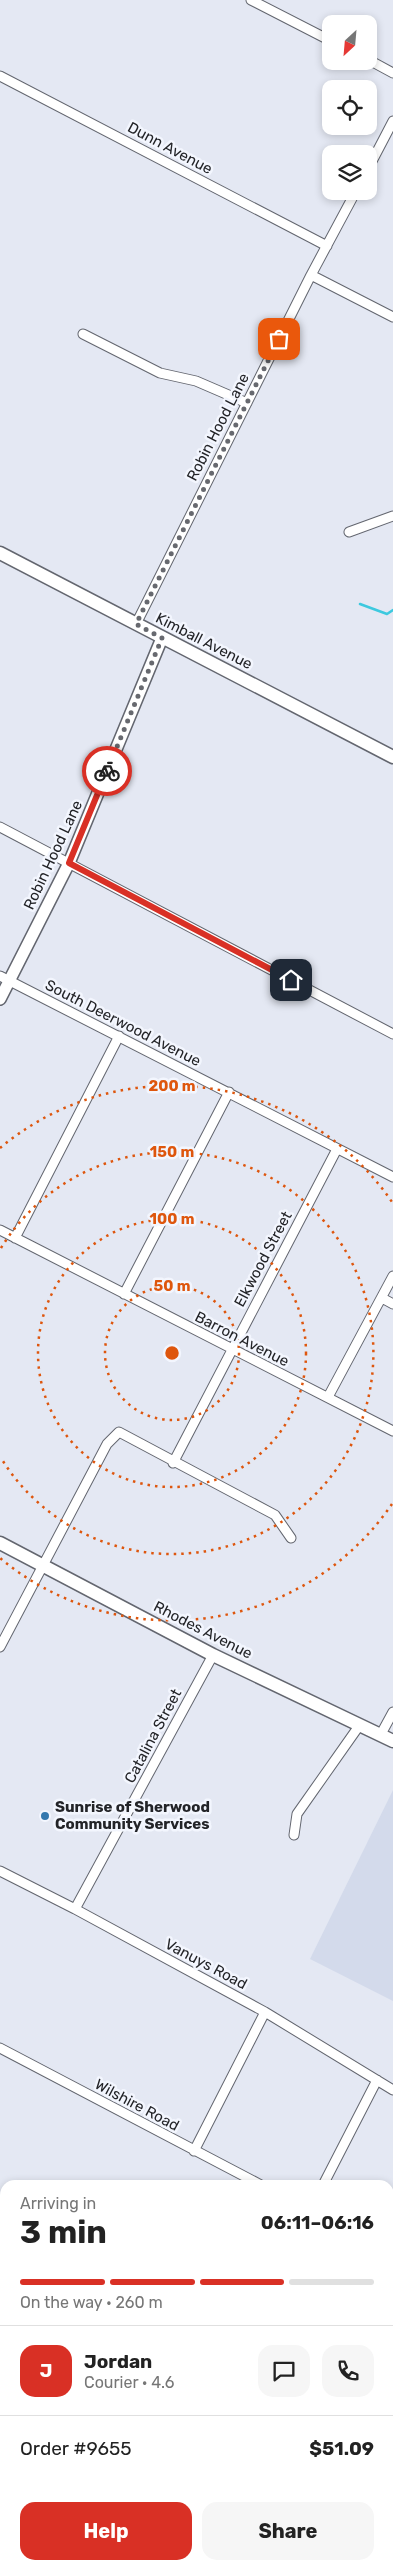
<!DOCTYPE html>
<meta charset="utf-8">
<style>
:root{--surface:#fff;--page:#f6f6f6;--text:#222;--muted:#767676;--line:#e0e0e0;--accent:#d93025}
body{margin:0;font-family:Rubik,sans-serif;background:var(--page);color:var(--text);height:100vh;display:flex;flex-direction:column;font-size:19px;white-space:nowrap}
*{box-sizing:border-box;margin:0}
p{font-size:16px;color:var(--muted)}
.icon{flex:none;width:28px;height:28px;fill:none;stroke:currentColor;stroke-width:2;stroke-linecap:round;stroke-linejoin:round}
.map{position:relative;flex:1;overflow:hidden}
.details{position:absolute;left:0px;top:2180px;width:394px;height:390px;display:flex;flex-direction:column;background:var(--surface);border-radius:15px 15px 0 0;box-shadow:0 2px 8px #0003}
.details>*{flex:none}
.needle{width:32px;rotate:206deg}
.controls{position:absolute;left:322px;top:15px;display:grid;gap:10px}
.controls a{display:grid;place-items:center;width:55px;height:55px;border-radius:10px;background:var(--surface);box-shadow:0 2px 8px #0003;font-size:25px}
.pin{position:absolute;display:grid;place-items:center;width:42px;height:42px;color:#fff;margin:-21px;border-radius:10px;box-shadow:0 2px 8px #0006}
.courier{position:absolute;display:grid;place-items:center;width:50px;height:50px;margin:-25px;border:4px solid #d93025;border-radius:50%;background:#fff;color:#222;box-shadow:0 1px 6px #0007}
.head em{font-style:normal;font-weight:700}
.head div{display:flex;flex-direction:column-reverse}
.head{display:flex;align-items:center;justify-content:space-between;height:85px;padding:0 20px}
h1{font-size:32px;font-weight:700;line-height:38px}
.bar{display:grid;grid-template-columns:repeat(4,1fr);gap:8px 5px;align-content:center;height:60px;padding:0 20px}
.bar i{height:6px;border-radius:4px;background:var(--line)}
.bar .current{background:var(--accent)}
.bar p{grid-column:span 4}
.line{display:flex;align-items:center;gap:12px;padding:0 20px;border-top:1px solid var(--line)}
.line div{flex:1}
.round{display:grid;place-items:center;flex:none;width:52px;height:52px;border-radius:15px;background:var(--page)}
.primary-button{display:flex;gap:10px;margin-top:auto;padding:10px 20px}
.primary-button a{flex:1;height:58px;border-radius:15px;background:var(--accent);color:#fff;font-size:20px;font-weight:700;line-height:58px;text-align:center}
.primary-button a+a{background:var(--page);color:var(--text)}
.map>svg:first-child{display:block}
.commercial{fill:#e8d9eb}
.built{fill:#d3daeb}
.lines{fill:none;stroke-linecap:round;stroke-linejoin:round}
.stream{stroke:#3dc9df;stroke-width:2.5}
.minor-casing{stroke:#63666f;stroke-width:11}
.tertiary-casing{stroke:#63666f;stroke-width:14}
.secondary-casing{stroke:#63666f;stroke-width:15}
.minor{stroke:#fff;stroke-width:9}
.tertiary{stroke:#fff;stroke-width:11}
.secondary{stroke:#fff;stroke-width:12}
.done{stroke:#67696f;stroke-width:5;stroke-dasharray:0 9}
.route{stroke:#d93025;stroke-width:6}
.ring{fill:none;stroke:#de560d;stroke-width:2.5;stroke-dasharray:2.5 5}
.poi-dot{fill:#3478ae;stroke:#f3f6fe;stroke-width:2}
.labels{text-anchor:middle;dominant-baseline:central;stroke-width:5;stroke-linejoin:round;paint-order:stroke}
.street-label{font-size:15px;fill:#232428;stroke:#f3f6fe}
.poi-label{font-size:15px;font-weight:bold;fill:#232428;stroke:#f3f6fe;text-anchor:start}
.centre{fill:#de560d;stroke:#f3f6fe;stroke-width:2.5}
.ring-label{font-size:15px;text-anchor:middle;font-weight:bold;fill:#de560d;stroke:#f3f6fe;stroke-width:5;stroke-linejoin:round;paint-order:stroke}
</style>
<div class="map">
<svg width="393" height="2570" viewBox="0 0 393 2570">
<rect width="100%" height="100%" fill="#e4e8f3"/>
<!-- commercial -->
<path class="commercial" d="M 30,2565 L 58,2565 L 68,2570 L 28,2570 Z"/>
<!-- built -->
<path class="built" d="M 393,1790 L 393,2001 L 310,1959 Z"/>
<g class="lines">
<!-- stream -->
<path class="stream" d="M 360,604 L 387,614 L 393,610"/>
<defs>
<path id="minor" d="M 251,0 L 331,41
M 369,60 L 393,73
M 0,76 L 327,246
M 369,167 L 393,121
M 311,275 L 393,317
M 83,334 L 160,373 L 196,381 L 247,403
M 349,532 L 393,516
M 136,624 L 311,275 L 356,191
M 0,827 L 393,1034
M 0,976 L 393,1177
M 0,1230 L 393,1431
M 15,1238 L 119,1036
M 124,1294 L 229,1092
M 382,1298 L 393,1304
M 328,1397 L 393,1276
M 173,1463 L 337,1149
M 0,1647 L 107,1444 L 119,1432 L 275,1515 L 291,1538
M 381,1734 L 393,1712
M 294,1835 L 297,1814 L 359,1726
M 0,1871 L 75,1909 L 265,2012 L 393,2090
M 75,1909 L 213,1655
M 0,2048 L 261,2185
M 194,2151 L 265,2012
M 323,2185 L 377,2080
M 0,2233 L 5,2235
M 389,2304 L 393,2296
M 0,2526 L 5,2529
M 389,2559 L 393,2551
M 76,2565 L 85,2570
M 251,2570 L 254,2565
M 383,2570 L 385,2565"/>
<path id="tertiary" d="M 0,999 L 69,863 L 162,638"/>
<path id="secondary" d="M 0,553 L 393,757
M 0,1543 L 213,1655 L 393,1741
M 202,2565 L 215,2570
M 228,2565 L 234,2570
M 126,2570 L 128,2565
M 147,2570 L 157,2565"/>
</defs>
<!-- minor casing -->
<use href="#minor" class="minor-casing"/>
<!-- tertiary casing -->
<use href="#tertiary" class="tertiary-casing"/>
<!-- secondary casing -->
<use href="#secondary" class="secondary-casing"/>
<!-- minor -->
<use href="#minor" class="minor"/>
<!-- tertiary -->
<use href="#tertiary" class="tertiary"/>
<!-- secondary -->
<use href="#secondary" class="secondary"/>
</g>
<g class="lines">
<!-- done -->
<path class="done" d="M 107,771 L 162,638 L 136,624 L 279,339"/>
<!-- route -->
<path class="route" d="M 107,771 L 69,863 L 291,980"/>
</g>
<!-- distance rings -->
<g class="ring">
<circle cx="172" cy="1353" r="67"/>
<circle cx="172" cy="1353" r="134"/>
<path d="M1 1248A201 201 0 1 1 1 1458"/>
<path d="M392 1504A267 267 0 0 1 0 1558M0 1148A267 267 0 0 1 392 1202"/>
</g>
<!-- markers -->
<circle class="poi-dot" cx="45" cy="1816" r="5"/>
<g class="labels">
<!-- street labels -->
<g class="street-label">
<text transform="translate(170 148) rotate(28)">Dunn Avenue</text>
<text transform="translate(218 427) rotate(-63)">Robin Hood Lane</text>
<text transform="translate(204 641) rotate(27)">Kimball Avenue</text>
<text transform="translate(53 855) rotate(-65)">Robin Hood Lane</text>
<text transform="translate(123 1023) rotate(27)">South Deerwood Avenue</text>
<text transform="translate(263 1259) rotate(-62)">Elkwood Street</text>
<text transform="translate(242 1339) rotate(27)">Barron Avenue</text>
<text transform="translate(203 1630) rotate(27)">Rhodes Avenue</text>
<text transform="translate(153 1736) rotate(-62)">Catalina Street</text>
<text transform="translate(206 1964) rotate(28)">Vanuys Road</text>
<text transform="translate(137 2105) rotate(28)">Wilshire Road</text>
</g>
<!-- poi labels -->
<g class="poi-label">
<text x="55" y="1807">Sunrise of Sherwood<tspan x="55" dy="17">Community Services</tspan></text>
</g>
</g>
<circle cx="172" cy="1353" r="8" class="centre"/>
<g class="ring-label">
<text x="172" y="1091">200 m</text>
<text x="172" y="1157">150 m</text>
<text x="172" y="1224">100 m</text>
<text x="172" y="1291">50 m</text>
</g>
</svg>
<div class="controls">
<a><svg class="needle" viewBox="-14 -14 28 28"><path d="M0-13l5 13h-10z" fill="#e53935"/><path d="M0 13l5-13h-10z" fill="#767676"/></svg></a>
<a><svg class="icon" aria-label="locate" viewBox="0 0 24 24"><circle cx="12" cy="12" r="6"/><path d="M12 2v4M12 18v4M2 12h4M18 12h4"/></svg></a>
<a><svg class="icon" aria-label="layers" viewBox="0 0 24 24"><path d="M12 4l9 5-9 5-9-5zM3 14l9 5 9-5"/></svg></a>
</div>
<div class="pin" style="left:279px;top:339px;background:#ea580c"><svg class="icon" aria-label="bag" viewBox="0 0 24 24"><path d="M5 8h14l-1 12H6zM9 8a3 3 0 0 1 6 0"/></svg></div>
<div class="pin" style="left:291px;top:980px;background:#1f2937"><svg class="icon" aria-label="home" viewBox="0 0 24 24"><path d="M3 11l9-7 9 7M6 9v11h12V9"/></svg></div>
<div class="courier" style="left:107px;top:771px"><svg class="icon" aria-label="bike" viewBox="0 0 24 24"><circle cx="6" cy="16" r="4"/><circle cx="18" cy="16" r="4"/><path d="M6 16l4-8h5l3 8M10 8l3 8H6M13 5h3"/></svg></div>
<section class="details">
<div class="head"><div><h1>3 min</h1><p>Arriving in</p></div><em>06:11–06:16</em></div>
<div class="bar"><i class="current"></i><i class="current"></i><i class="current"></i><i></i><p>On the way · 260 m</p></div>
<div class="line" style="height:90px"><b class="round" style="background:var(--accent);color:#fff">J</b><div><b>Jordan</b><p>Courier · 4.6</p></div><a class="round"><svg class="icon" aria-label="chat" viewBox="0 0 24 24"><path d="M4 5h16v11H9l-5 4z"/></svg></a><a class="round"><svg class="icon" aria-label="phone" viewBox="0 0 24 24"><path d="M5 4h4l2 5-3 2q2 4 5 5l2-3 5 2v4C11 20 4 13 5 4z"/></svg></a></div>
<div class="line" style="height:65px"><div>Order #9655</div><b>$51.09</b></div>
<div class="primary-button"><a>Help</a><a>Share</a></div>
</section>
</div>
